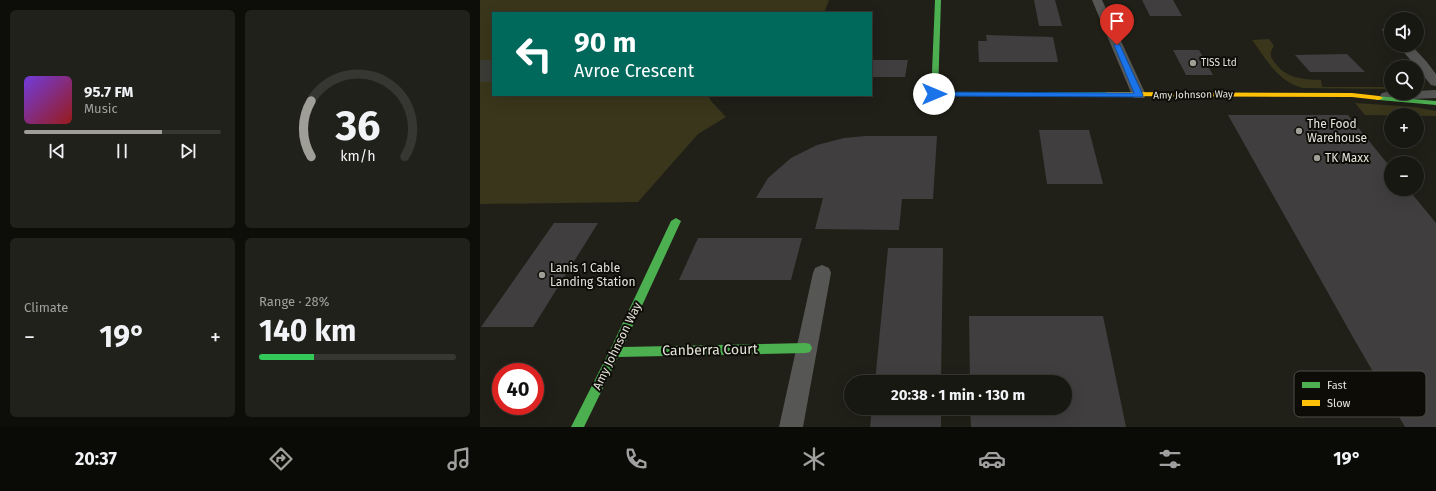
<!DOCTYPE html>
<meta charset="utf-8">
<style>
body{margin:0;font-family:"Fira Sans",sans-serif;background:#21211b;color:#f1f3f6;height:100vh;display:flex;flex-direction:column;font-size:15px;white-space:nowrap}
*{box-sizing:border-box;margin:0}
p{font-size:13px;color:#9fa09f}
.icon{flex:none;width:22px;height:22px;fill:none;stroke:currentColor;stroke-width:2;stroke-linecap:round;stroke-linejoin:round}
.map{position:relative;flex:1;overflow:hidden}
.side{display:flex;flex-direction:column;gap:10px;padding:10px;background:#0d0d0a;width:480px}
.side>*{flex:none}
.banner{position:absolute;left:12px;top:12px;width:380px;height:84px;border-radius:0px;box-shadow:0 4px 16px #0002,0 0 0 1px #363732;background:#00695c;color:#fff;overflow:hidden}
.controls{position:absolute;left:904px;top:12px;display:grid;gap:8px}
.controls a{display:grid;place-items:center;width:40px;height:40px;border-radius:50%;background:#181812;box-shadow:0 4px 16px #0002,0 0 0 1px #363732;font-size:20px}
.speed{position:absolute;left:12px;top:363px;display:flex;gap:8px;font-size:20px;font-weight:700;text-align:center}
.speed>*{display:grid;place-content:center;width:52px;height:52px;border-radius:50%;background:#181812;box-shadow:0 4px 16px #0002,0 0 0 1px #363732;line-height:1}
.speed .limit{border:6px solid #d22;background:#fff;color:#111}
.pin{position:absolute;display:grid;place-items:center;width:34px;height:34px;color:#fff;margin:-41px -17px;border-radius:50% 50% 50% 0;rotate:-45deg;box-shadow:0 0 4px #0007}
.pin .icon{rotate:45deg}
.me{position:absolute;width:44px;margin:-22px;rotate:90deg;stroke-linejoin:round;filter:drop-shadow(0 0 3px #0008)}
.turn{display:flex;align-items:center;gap:14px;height:84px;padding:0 16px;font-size:18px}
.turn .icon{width:52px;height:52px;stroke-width:2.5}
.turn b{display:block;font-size:28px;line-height:34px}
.big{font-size:30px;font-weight:700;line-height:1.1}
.side .tile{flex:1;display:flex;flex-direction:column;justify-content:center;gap:6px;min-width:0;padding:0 14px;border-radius:6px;background:#21211b}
.side .dial{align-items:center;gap:0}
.dial svg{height:104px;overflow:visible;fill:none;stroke:#363732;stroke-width:7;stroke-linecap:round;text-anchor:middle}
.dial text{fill:#f1f3f6;stroke:none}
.song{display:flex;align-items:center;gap:12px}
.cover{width:48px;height:48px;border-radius:6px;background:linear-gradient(135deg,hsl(260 70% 55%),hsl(0 70% 35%))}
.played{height:4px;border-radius:2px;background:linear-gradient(90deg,#a09f97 70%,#363732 70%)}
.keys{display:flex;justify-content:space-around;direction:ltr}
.heat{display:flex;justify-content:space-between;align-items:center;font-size:22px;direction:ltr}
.charge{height:6px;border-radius:3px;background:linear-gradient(90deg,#34c759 28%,#363732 0)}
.side .tiles{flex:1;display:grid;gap:10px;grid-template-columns:repeat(2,1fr)}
.trip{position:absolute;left:364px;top:375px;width:228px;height:40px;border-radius:20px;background:#181812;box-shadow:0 4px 16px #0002,0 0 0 1px #363732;font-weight:700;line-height:40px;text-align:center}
.tabs{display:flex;height:64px;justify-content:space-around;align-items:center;background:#0a0a07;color:#9fa09f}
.tabs .icon{width:28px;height:28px}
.tabs .on{color:#a09f97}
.tabs b{font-size:18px;color:#f1f3f6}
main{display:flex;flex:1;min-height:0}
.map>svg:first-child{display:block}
.green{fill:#39361b}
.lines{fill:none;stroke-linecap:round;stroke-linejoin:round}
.taxiway{fill:#3c3c36;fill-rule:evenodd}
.building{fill:#403e3f}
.street{fill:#565654;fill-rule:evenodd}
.fast{fill:#4caf50;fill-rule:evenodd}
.slow{fill:#ffc107;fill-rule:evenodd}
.route{fill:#1a73e8;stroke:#114b97}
.poi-dot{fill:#a09f97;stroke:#0d0c06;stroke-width:1.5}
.labels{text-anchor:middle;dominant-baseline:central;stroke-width:4;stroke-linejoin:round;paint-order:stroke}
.far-poi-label{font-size:10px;fill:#e5e4db;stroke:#0d0c06;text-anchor:start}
.far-street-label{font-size:10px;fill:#e5e4db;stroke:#0d0c06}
.poi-label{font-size:12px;fill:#e5e4db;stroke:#0d0c06;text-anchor:start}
.street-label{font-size:12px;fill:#e5e4db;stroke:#0d0c06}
.near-street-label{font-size:14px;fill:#e5e4db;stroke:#0d0c06}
.key{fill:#0d0c06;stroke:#4e4d46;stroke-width:1}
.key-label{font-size:11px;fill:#e5e4db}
</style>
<main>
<section class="side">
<div class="tiles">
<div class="tile">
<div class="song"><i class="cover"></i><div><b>95.7 FM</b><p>Music</p></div></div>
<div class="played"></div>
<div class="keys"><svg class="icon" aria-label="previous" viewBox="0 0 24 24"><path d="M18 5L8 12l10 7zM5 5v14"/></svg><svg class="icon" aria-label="pause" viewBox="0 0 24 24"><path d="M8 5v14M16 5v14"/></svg><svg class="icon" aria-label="next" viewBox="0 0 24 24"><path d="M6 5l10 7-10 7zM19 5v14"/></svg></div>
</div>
<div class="tile dial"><svg viewBox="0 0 100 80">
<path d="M14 69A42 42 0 1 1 86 69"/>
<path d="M14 69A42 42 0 0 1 14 26" stroke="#a09f97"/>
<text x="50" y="56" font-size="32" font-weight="700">36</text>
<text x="50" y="72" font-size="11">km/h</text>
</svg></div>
<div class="tile"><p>Climate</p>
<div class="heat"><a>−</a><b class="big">19°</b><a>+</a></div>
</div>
<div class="tile"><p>Range · 28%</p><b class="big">140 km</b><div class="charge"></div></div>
</div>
</section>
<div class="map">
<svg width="956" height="427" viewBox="0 0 956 427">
<rect width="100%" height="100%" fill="#202018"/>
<path class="green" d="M0 0H349L344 13H13V61H0Z
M789 39 794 46C789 53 790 57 795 63 807 79 822 79 841 80L842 87H909V79L911 81V89L823 88C798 82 786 59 772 40Z
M0 80 13 81V95H228L231 101 246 117 218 134 158 202 0 204Z
M875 103 935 107 956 111V116L885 115Z"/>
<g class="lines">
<path class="taxiway" d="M0 60H13V82H0Z"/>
</g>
<path class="building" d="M554 0H575L582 26H559Z
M662 0H693L702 16H670Z
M506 35 573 37 578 62H499L498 41H507Z
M693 50H719L733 75H706Z
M867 54 885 72H830L815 55Z
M391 60H428L425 77H391Z
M748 115H868L911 168V189H928L956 223V427H925L874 339Z
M559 130H609L623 184H567Z
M385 136H457L453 199H422L419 230 335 229 343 198H276L288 178 311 158 337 145 364 138Z
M74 223H118L53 327H1Z
M218 238H322L311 280H199Z
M408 248H463L461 382H395Z
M489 316H623L646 427H491L490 408H585V382H490Z
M392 408H461V427H390Z"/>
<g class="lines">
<path class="street" d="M612 0H622L666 95 664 98H654L652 95Z
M908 27H911V36L907 35 902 30 904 28Z
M918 45H931L946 61 956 74V86L951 85Z
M956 90V98L907 100 902 99 900 96 902 93 907 92 937 93V91Z
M342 265 349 268 351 273 323 427H299L333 273 335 268Z"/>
<path class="fast" d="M455 0H461L458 92H629L633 94 629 96H451Z
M896 96 956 101V105L899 100H896Z
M196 218 201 221 143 347 326 343 330 344 332 348 330 352 326 353 138 357 104 427H91L131 348 191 221Z"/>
<path class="slow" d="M626 92 872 93 899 96 903 98 899 100 872 97 629 96H626Z"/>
</g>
<path class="route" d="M635 44 640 45 663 95 662 97 454 96 450 94 454 92 654 93 634 45Z"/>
<g class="poi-dot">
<circle cx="713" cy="63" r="4"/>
<circle cx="819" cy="131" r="4"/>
<circle cx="837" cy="158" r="4"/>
<circle cx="62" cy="275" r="4"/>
</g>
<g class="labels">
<g class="far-poi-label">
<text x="721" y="63">TISS Ltd</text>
</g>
<g class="far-street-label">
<text transform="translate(713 95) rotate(-1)">Amy Johnson Way</text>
</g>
<g class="poi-label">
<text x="827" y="124">The Food<tspan x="827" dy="14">Warehouse</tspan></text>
<text x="845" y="158">TK Maxx</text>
<text x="70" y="268">Lanis 1 Cable<tspan x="70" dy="14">Landing Station</tspan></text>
</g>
<g class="street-label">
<text transform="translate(137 346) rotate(-64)">Amy Johnson Way</text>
</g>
<g class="near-street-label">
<text transform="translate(230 350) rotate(-1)">Canberra Court</text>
</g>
</g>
<rect x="814" y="371" width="132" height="46" rx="6" class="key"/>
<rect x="822" y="382" width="18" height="6" fill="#4caf50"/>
<rect x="822" y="400" width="18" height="6" fill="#ffc107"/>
<g class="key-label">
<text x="847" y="389">Fast</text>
<text x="847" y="407">Slow</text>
</g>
</svg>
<div class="controls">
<a><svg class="icon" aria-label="sound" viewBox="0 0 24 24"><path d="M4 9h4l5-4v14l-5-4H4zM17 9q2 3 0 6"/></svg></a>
<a><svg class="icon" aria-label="search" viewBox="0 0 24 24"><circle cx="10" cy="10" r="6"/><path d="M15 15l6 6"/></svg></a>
<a>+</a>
<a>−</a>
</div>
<div class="speed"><div class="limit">40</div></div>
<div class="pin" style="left:637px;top:45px;background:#d93025"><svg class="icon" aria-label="arrive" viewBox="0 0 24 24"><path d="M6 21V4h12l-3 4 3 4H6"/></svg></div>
<svg class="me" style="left:454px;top:94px" viewBox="-20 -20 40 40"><circle r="19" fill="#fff"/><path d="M0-13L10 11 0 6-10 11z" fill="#1a73e8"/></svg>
<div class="trip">20:38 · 1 min · 130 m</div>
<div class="banner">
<div class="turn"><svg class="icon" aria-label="left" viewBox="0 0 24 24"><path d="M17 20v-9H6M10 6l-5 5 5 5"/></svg><div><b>90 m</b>Avroe Crescent</div></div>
</div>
</div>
</main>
<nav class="tabs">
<b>20:37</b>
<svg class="icon on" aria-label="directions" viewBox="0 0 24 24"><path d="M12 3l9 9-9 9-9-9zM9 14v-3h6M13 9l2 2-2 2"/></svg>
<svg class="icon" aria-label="music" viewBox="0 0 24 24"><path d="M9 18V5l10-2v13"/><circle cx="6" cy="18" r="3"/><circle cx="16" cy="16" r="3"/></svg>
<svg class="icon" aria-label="phone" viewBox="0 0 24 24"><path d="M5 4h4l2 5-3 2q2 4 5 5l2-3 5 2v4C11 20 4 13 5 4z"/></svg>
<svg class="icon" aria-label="climate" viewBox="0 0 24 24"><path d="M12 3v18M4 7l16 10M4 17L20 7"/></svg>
<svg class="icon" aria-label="car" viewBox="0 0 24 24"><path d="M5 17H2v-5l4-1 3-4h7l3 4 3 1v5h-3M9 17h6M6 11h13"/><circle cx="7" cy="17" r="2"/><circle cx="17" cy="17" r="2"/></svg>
<svg class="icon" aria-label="filters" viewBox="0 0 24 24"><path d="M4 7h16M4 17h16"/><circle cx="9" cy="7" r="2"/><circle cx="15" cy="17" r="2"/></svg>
<b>19°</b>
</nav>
